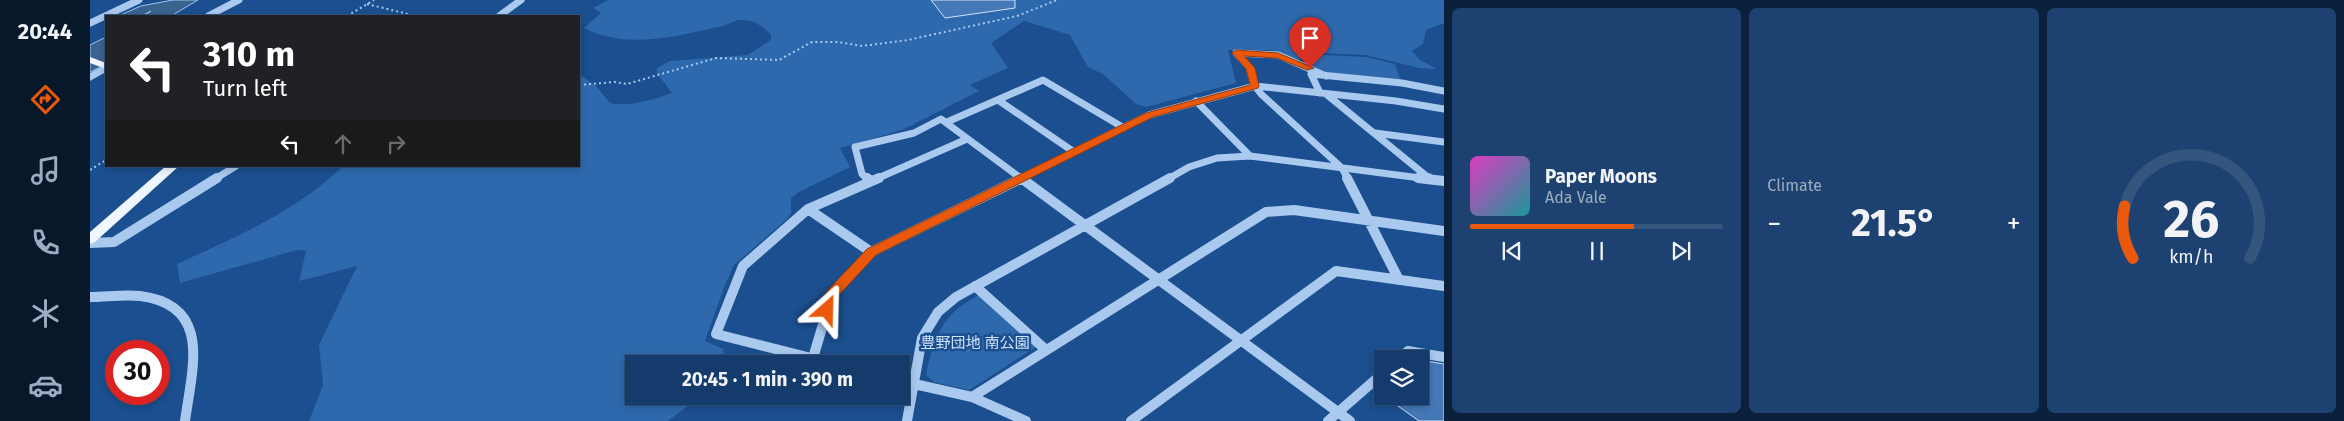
<!DOCTYPE html>
<meta charset="utf-8">
<style>
body{margin:0;font-family:"Fira Sans","Noto Sans JP",sans-serif;background:#1d4271;color:#f1f3f6;height:100vh;display:flex;flex-direction:column;font-size:19px;white-space:nowrap}
*{box-sizing:border-box;margin:0}
p{font-size:16px;color:#9dadc1}
.icon{flex:none;width:28px;height:28px;fill:none;stroke:currentColor;stroke-width:2;stroke-linecap:round;stroke-linejoin:round}
.map{position:relative;flex:1;overflow:hidden}
.drawer{display:flex;flex-direction:column;gap:8px;padding:8px;background:#0b203b;width:900px}
.drawer>*{flex:none}
.top-card{position:absolute;left:15px;top:15px;width:475px;height:152px;border-radius:0px;box-shadow:0 2px 8px #0003,0 0 0 1px #33557e;background:#202124;color:#fff;overflow:hidden}
.controls{position:absolute;left:1284px;top:350px;display:grid;gap:10px}
.controls a{display:grid;place-items:center;width:55px;height:55px;border-radius:0px;background:#143b6b;box-shadow:0 2px 8px #0003,0 0 0 1px #33557e;font-size:25px}
.speed{position:absolute;left:15px;top:340px;display:flex;gap:10px;font-size:25px;font-weight:700;text-align:center}
.speed>*{display:grid;place-content:center;width:65px;height:65px;border-radius:50%;background:#143b6b;box-shadow:0 2px 8px #0003,0 0 0 1px #33557e;line-height:1}
.speed .limit{border:8px solid #d22;background:#fff;color:#111}
.pin{position:absolute;display:grid;place-items:center;width:42px;height:42px;color:#fff;margin:-51px -21px;border-radius:50% 50% 50% 0;rotate:-45deg;box-shadow:0 0 5px #0007}
.pin .icon{rotate:45deg}
.me{position:absolute;width:55px;margin:-28px;rotate:25deg;stroke-linejoin:round;filter:drop-shadow(0 0 4px #0008)}
.turn{display:flex;align-items:center;gap:18px;height:105px;padding:0 15px;font-size:22px}
.turn .icon{width:65px;height:65px;stroke-width:2.5}
.turn b{display:block;font-size:35px;line-height:42px}
.lanes{display:flex;align-items:center;height:48px;padding:0 15px;background:#0003;justify-content:center;gap:25px;direction:ltr}
.lanes .off{opacity:.35}
.big{font-size:38px;font-weight:700;line-height:1.1}
.drawer .card{flex:1;display:flex;flex-direction:column;justify-content:center;gap:8px;min-width:0;padding:0 18px;border-radius:8px;background:#1d4271}
.drawer .dial{align-items:center;gap:0}
.dial svg{height:130px;overflow:visible;fill:none;stroke:#33557e;stroke-width:7;stroke-linecap:round;text-anchor:middle}
.dial text{fill:#f1f3f6;stroke:none}
.song{display:flex;align-items:center;gap:15px}
.cover{width:60px;height:60px;border-radius:8px;background:linear-gradient(135deg,hsl(310 70% 55%),hsl(180 70% 35%))}
.played{height:5px;border-radius:2px;background:linear-gradient(90deg,#ea580c 65%,#33557e 65%)}
.keys{display:flex;justify-content:space-around;direction:ltr}
.heat{display:flex;justify-content:space-between;align-items:center;font-size:28px;direction:ltr}
.drawer .tiles{flex:1;display:grid;gap:8px;grid-template-columns:repeat(3,1fr)}
.trip{position:absolute;left:535px;top:355px;width:285px;height:50px;border-radius:0px;background:#143b6b;box-shadow:0 2px 8px #0003,0 0 0 1px #33557e;font-weight:700;line-height:50px;text-align:center}
main{display:flex;flex:1;min-height:0}
.tabs{display:flex;flex-direction:column;width:90px;justify-content:space-around;align-items:center;background:#08182b;color:#9dadc1}
.tabs .icon{width:35px;height:35px}
.tabs .active{color:#ea580c}
.tabs b{font-size:22px;color:#f1f3f6}
.map>svg:first-child{display:block}
.green{fill:#2e69ad}
.water{fill:#3c6290;stroke:#9cc4f0}
.building{fill:#4478b7;stroke:#cfe3fa}
.lines{fill:none;stroke-linecap:round;stroke-linejoin:round}
.path{stroke:#a9c9ee;stroke-width:2;stroke-dasharray:2 3;stroke-linecap:butt}
.minor-far1{stroke:#a9c9ee;stroke-width:7}
.minor{stroke:#a9c9ee;stroke-width:10}
.major{fill:#f0f6ff;fill-rule:evenodd}
.route{fill:#ea580c;stroke:#983908}
.labels{text-anchor:middle;dominant-baseline:central;stroke-width:5;stroke-linejoin:round;paint-order:stroke}
.park-label{font-size:15px;fill:#cfe3fa;stroke:#1b4f8f}
</style>
<main>
<nav class="tabs">
<b>20:44</b>
<svg class="icon active" aria-label="directions" viewBox="0 0 24 24"><path d="M12 3l9 9-9 9-9-9zM9 14v-3h6M13 9l2 2-2 2"/></svg>
<svg class="icon" aria-label="music" viewBox="0 0 24 24"><path d="M9 18V5l10-2v13"/><circle cx="6" cy="18" r="3"/><circle cx="16" cy="16" r="3"/></svg>
<svg class="icon" aria-label="phone" viewBox="0 0 24 24"><path d="M5 4h4l2 5-3 2q2 4 5 5l2-3 5 2v4C11 20 4 13 5 4z"/></svg>
<svg class="icon" aria-label="climate" viewBox="0 0 24 24"><path d="M12 3v18M4 7l16 10M4 17L20 7"/></svg>
<svg class="icon" aria-label="car" viewBox="0 0 24 24"><path d="M5 17H2v-5l4-1 3-4h7l3 4 3 1v5h-3M9 17h6M6 11h13"/><circle cx="7" cy="17" r="2"/><circle cx="17" cy="17" r="2"/></svg>
</nav>
<div class="map">
<svg width="1354" height="421" viewBox="0 0 1354 421">
<rect width="100%" height="100%" fill="#1b4f8f"/>
<path class="green" d="M518 0H1354V23L1336 30 1333 44 1322 51 1330 60 1347 69 1329 68 1276 55 1231 53 1207 60 1183 50H1138L1146 83 1056 107 1046 104 1013 74 998 67 980 35 934 21 901 43 918 68 880 85 889 91 812 130 750 148 760 167 709 192 701 198V213L697 219 644 265 635 285 615 341 633 349 636 359 634 364H544V396H611L578 421H219L233 385 229 345 267 266 209 281 216 251 207 250 90 283 87 264C145 237 206 212 253 166H489V74L506 86 520 103C541 107 562 100 582 93L567 73V68L580 61 658 55 681 40V35C673 26 663 19 651 20 643 20 637 26 629 27 586 36 536 50 494 28L511 13 503 8Z
M1233 55 1276 57 1305 64 1311 81 1236 72 1212 62Z
M889 295 946 347 879 390 844 382 836 375C844 336 852 314 889 295Z"/>
<path class="water" d="M83 0H108L81 16H54L61 11 51 16H28L51 6Z
M16 37V64L0 72V45Z"/>
<path class="building" d="M841 0H925V8L855 18Z
M1330 360 1354 364V421H1329L1294 396H1330Z"/>
<g class="lines">
<path class="path" d="M277 4 326 16
M257 16 284 0
M489 85 525 82 537 84 626 58 689 60 722 42H748L772 46 818 40 927 16 967 0
M0 170 16 160"/>
<path class="minor-far1" d="M118 16 149 0
M409 16 431 0
M0 23 49 0
M1236 76 1188 55 1146 53 1160 68 1165 86 1171 94 1252 168 1258 179
M0 77 16 68
M1230 93 1221 74 1312 83 1354 91
M1236 94 1340 179
M908 100 984 152
M1106 101 1160 156
M857 122 953 80 1034 128
M1285 133 1354 142
M125 179 146 166
M778 179 772 174 765 147 824 133 851 119 932 179
M786 179 877 139
M929 179 1059 115 1165 86 1306 101 1354 109
M1078 179 1099 167 1127 158 1160 156 1338 179"/>
<path class="minor" d="M777 178 781 181
M931 178 1260 421
M1257 178 1309 280
M1328 178 1354 181
M1338 178 1340 179
M718 209 781 252
M0 243 24 242 127 178
M885 286 956 350
M0 297C16 297 34 294 50 296 123 305 102 369 95 421
M723 358 742 294 781 252 932 178
M1309 359 1318 351 1354 357
M745 364 626 334 653 266 718 209 789 178
M811 381 882 397 936 421
M882 397 1176 212 1204 210 1354 231
M817 421 832 338 848 312 866 297 1080 178
M1041 421 1246 271 1354 286
M1238 421 1292 374"/>
<path class="major" d="M0 57 16 63V69L0 63Z
M76 166H89L5 242 0 244V232Z"/>
</g>
<path class="route" d="M1146 50 1188 53 1224 68 1217 70 1187 58 1154 56 1165 68 1169 86 1168 88 1063 117 786 255 748 296 742 314H733L731 310 737 291 777 249 1056 113 1160 85 1156 69 1142 53Z"/>
<g class="labels">
<g class="park-label">
<text x="885" y="343">豊野団地 南公園</text>
</g>
</g>
</svg>
<div class="controls">
<a><svg class="icon" aria-label="layers" viewBox="0 0 24 24"><path d="M12 4l9 5-9 5-9-5zM3 14l9 5 9-5"/></svg></a>
</div>
<div class="speed"><div class="limit">30</div></div>
<div class="pin" style="left:1220px;top:68px;background:#d93025"><svg class="icon" aria-label="arrive" viewBox="0 0 24 24"><path d="M6 21V4h12l-3 4 3 4H6"/></svg></div>
<svg class="me" style="left:737px;top:310px" viewBox="-20 -20 40 40"><path d="M0-17L14 15 0 8-14 15z" fill="#ea580c" stroke="#fff" stroke-width="4"/></svg>
<div class="trip">20:45 · 1 min · 390 m</div>
<div class="top-card">
<div class="turn"><svg class="icon" aria-label="left" viewBox="0 0 24 24"><path d="M17 20v-9H6M10 6l-5 5 5 5"/></svg><div><b>310 m</b>Turn left</div></div>
<div class="lanes"><svg class="icon" aria-label="left" viewBox="0 0 24 24"><path d="M17 20v-9H6M10 6l-5 5 5 5"/></svg><svg class="icon off" aria-label="ahead" viewBox="0 0 24 24"><path d="M12 20V5M6 11l6-6 6 6"/></svg><svg class="icon off" aria-label="right" viewBox="0 0 24 24"><path d="M7 20v-9h11M14 6l5 5-5 5"/></svg></div>
</div>
</div>
<section class="drawer">
<div class="tiles">
<div class="card">
<div class="song"><i class="cover"></i><div><b>Paper Moons</b><p>Ada Vale</p></div></div>
<div class="played"></div>
<div class="keys"><svg class="icon" aria-label="previous" viewBox="0 0 24 24"><path d="M18 5L8 12l10 7zM5 5v14"/></svg><svg class="icon" aria-label="pause" viewBox="0 0 24 24"><path d="M8 5v14M16 5v14"/></svg><svg class="icon" aria-label="next" viewBox="0 0 24 24"><path d="M6 5l10 7-10 7zM19 5v14"/></svg></div>
</div>
<div class="card"><p>Climate</p>
<div class="heat"><a>−</a><b class="big">21.5°</b><a>+</a></div>
</div>
<div class="card dial"><svg viewBox="0 0 100 80">
<path d="M14 69A42 42 0 1 1 86 69"/>
<path d="M14 69A42 42 0 0 1 9 37" stroke="#ea580c"/>
<text x="50" y="56" font-size="32" font-weight="700">26</text>
<text x="50" y="72" font-size="11">km/h</text>
</svg></div>
</div>
</section>
</main>
